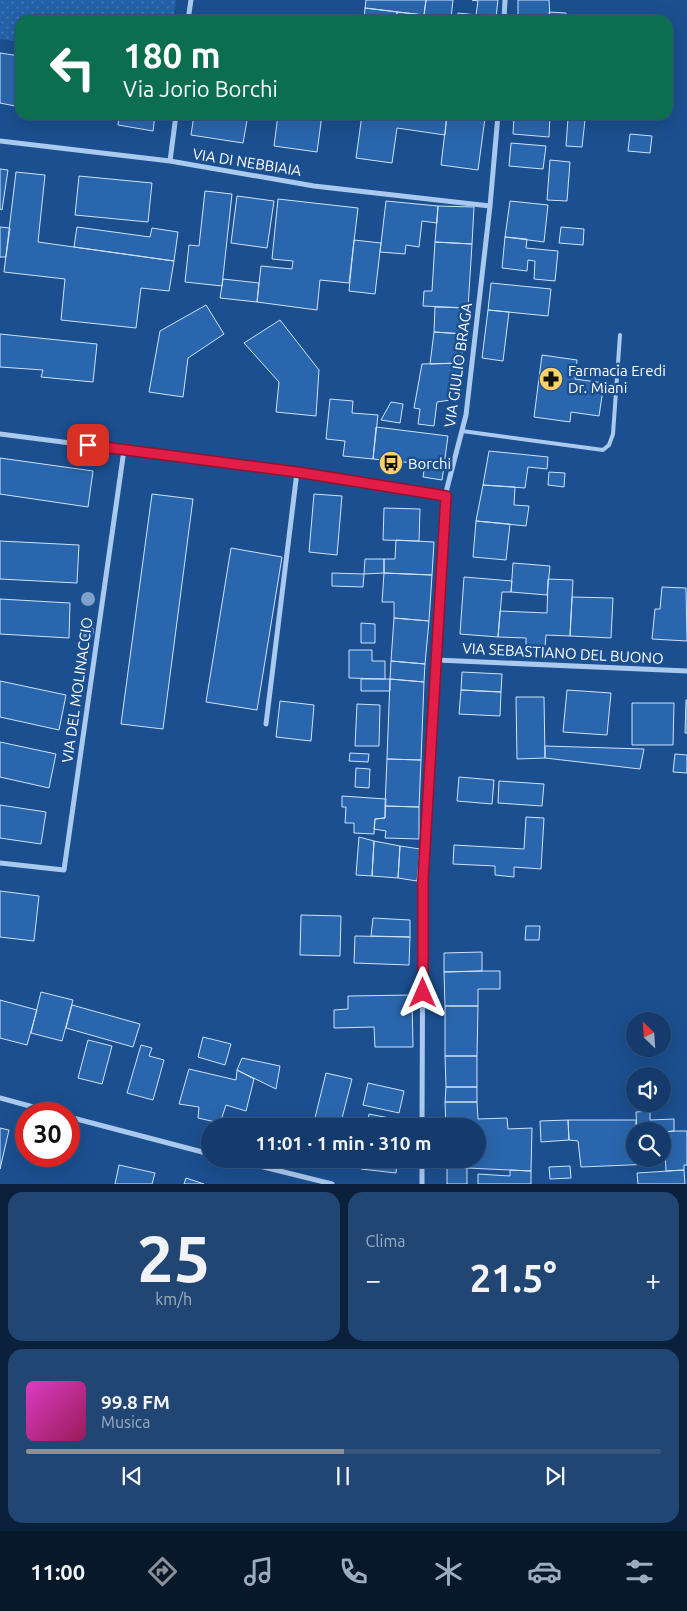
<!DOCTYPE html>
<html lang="it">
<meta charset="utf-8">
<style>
body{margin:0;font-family:Ubuntu,sans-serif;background:#214673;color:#f1f3f6;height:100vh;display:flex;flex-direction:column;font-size:19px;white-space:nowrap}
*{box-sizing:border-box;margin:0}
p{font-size:16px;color:#9dadc1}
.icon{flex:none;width:28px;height:28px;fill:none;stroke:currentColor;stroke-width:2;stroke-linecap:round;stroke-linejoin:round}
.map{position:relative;height:1184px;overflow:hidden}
.panel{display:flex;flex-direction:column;gap:8px;padding:8px;background:#0b203b;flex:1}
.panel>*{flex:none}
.guide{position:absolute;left:15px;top:15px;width:658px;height:105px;border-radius:15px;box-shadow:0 5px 20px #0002,0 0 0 1px #33557e;background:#0b6e4f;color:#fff;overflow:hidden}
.needle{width:32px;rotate:335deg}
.controls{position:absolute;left:626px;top:1012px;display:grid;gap:10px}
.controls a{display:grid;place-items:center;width:45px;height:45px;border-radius:50%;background:#143b6b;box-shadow:0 5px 20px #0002,0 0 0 1px #33557e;font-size:25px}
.speed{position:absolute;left:15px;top:1102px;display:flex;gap:10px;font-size:25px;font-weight:700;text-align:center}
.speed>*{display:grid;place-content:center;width:65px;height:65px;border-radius:50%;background:#143b6b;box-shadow:0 5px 20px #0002,0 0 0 1px #33557e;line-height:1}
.speed .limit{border:8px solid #d22;background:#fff;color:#111}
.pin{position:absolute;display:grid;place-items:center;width:42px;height:42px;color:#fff;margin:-21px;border-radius:10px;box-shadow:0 2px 8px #0006}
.me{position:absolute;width:55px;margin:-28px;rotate:0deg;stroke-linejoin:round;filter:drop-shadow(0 0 4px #0008)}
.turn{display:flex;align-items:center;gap:18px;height:105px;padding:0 25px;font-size:22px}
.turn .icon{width:65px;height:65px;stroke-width:2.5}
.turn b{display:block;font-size:35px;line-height:42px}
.big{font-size:38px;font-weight:700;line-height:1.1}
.panel .widget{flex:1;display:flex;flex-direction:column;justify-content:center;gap:8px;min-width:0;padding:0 18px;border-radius:15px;background:#214673}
.panel .dial{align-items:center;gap:0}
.dial b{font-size:65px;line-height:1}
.song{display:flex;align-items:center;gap:15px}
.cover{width:60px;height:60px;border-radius:8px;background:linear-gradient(135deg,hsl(310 70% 55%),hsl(330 70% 35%))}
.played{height:5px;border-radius:2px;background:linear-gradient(90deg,#8c9099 50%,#33557e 50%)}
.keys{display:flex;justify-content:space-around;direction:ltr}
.heat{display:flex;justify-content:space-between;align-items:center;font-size:28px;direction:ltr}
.panel .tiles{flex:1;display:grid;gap:8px;grid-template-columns:1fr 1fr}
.widget:last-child{grid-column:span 2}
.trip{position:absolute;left:201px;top:1118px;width:285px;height:50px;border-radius:25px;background:#143b6b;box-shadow:0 5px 20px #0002,0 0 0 1px #33557e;font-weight:700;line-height:50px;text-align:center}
.tabs{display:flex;height:80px;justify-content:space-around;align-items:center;background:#08182b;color:#9dadc1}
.tabs .icon{width:35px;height:35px}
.tabs .on{color:#8c9099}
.tabs b{font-size:22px;color:#f1f3f6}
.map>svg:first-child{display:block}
.grass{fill:url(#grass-dots)}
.building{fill:#2a66ad;stroke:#cfe3fa}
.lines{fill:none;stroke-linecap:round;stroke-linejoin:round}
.service{stroke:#a9c9ee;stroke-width:4}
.minor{stroke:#a9c9ee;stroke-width:5}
.tree{fill:#7ea0ca}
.route-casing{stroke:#92132f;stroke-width:12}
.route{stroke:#e11d48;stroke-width:9}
.labels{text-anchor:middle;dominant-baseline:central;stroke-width:5;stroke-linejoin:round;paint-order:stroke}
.street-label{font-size:15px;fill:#fff;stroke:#1b4f8f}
.poi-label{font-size:15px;fill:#fff;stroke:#1b4f8f;text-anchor:start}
</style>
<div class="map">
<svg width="687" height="1184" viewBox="0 0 687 1184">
<defs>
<pattern id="grass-dots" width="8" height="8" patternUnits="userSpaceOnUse" patternTransform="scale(1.25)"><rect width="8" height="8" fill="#2461a8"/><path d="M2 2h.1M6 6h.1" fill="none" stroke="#4579b5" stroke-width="1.8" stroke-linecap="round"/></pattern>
</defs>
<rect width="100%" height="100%" fill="#1b4f8f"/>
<path class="grass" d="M0 0H176L173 20H20V42L0 39Z"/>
<path class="building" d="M366 0H426L424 15 365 8Z
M426 0H453L451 18 424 15Z
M472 0H498L496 17 476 15 478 1Z
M518 0H549L550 17 518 18Z
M365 8 397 12V20H364Z
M397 12 451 18V20H397Z
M549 12 566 13V19L573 20H530V17H550Z
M458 13 496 17 495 20H457Z
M580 15H595V20H580Z
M0 53 20 56V107L0 103Z
M119 115H155L153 131 118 125Z
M194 115H248L243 143 191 135Z
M278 115H322L317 152 274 146Z
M362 115H447L445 135 397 128 392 163 356 158Z
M447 115 485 118 478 170 441 165Z
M514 115H550L549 137 513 134Z
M568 118 585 120 582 147 566 146Z
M630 134 652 136 650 153 628 151Z
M511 143 546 146 543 169 509 166Z
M550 160 570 162 567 201 547 200Z
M0 169 8 170 2 210 0 209Z
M16 172 45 175 38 242 174 261 169 291 141 288 136 328 61 320 65 279 4 272Z
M79 176 152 183 148 222 75 215Z
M205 191 232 194 222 286 185 282 189 245 199 246Z
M237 196 274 201 267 248 231 243Z
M278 199 358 208 349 283 320 280 317 310 257 302 261 266 292 269 293 261 272 259Z
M386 201 438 206 437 223 422 221 419 247 406 245 405 254 380 252Z
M510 201 548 205 544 242 505 237Z
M438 206 474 207 472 244 435 242Z
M0 227 10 228 6 257H0Z
M77 227 150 237 152 228 178 232 174 261 74 247Z
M561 227 584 229 583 245 559 243Z
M505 237 527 239 526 248 558 251 555 281 534 279 535 261 528 260 527 271 502 268Z
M354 240 381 243 375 294 349 291Z
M435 242 472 244 468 308 423 306 424 291H432Z
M223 279 259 283 257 302 220 298Z
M491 283 551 289 548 316 488 310Z
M206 305 224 334 188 358 183 397 149 392 160 331Z
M435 307 468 308 464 334 434 332Z
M488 310 509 312 503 361 482 358Z
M280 320 319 370 316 416 276 412 279 382 244 343Z
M434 332 464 334 461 363 430 364Z
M0 334 97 344 93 382 41 377 43 370 0 367Z
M542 355 577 360 575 379 604 383 599 416 571 412 570 422 534 417Z
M461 363 457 399 437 402 434 426 418 424 420 409 414 408 422 364Z
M330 399 353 401 352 413 378 415 373 459 343 456 345 441 326 439Z
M391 402 403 404 400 423 381 420Z
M376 427 448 436 442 480 423 477 425 464 373 459Z
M489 451 548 457 547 469 528 467 525 488 483 485Z
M0 458 93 471 88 507 0 494Z
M549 472 565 473 564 487 548 485Z
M483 485 515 487 514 505 529 506 526 526 476 521Z
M152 494 193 499 163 729 121 724Z
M314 494 342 496 337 555 309 552Z
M384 508 420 509 419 541 383 540Z
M476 521 510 524 506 560 473 557Z
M396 540 434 542 432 575 384 573V559H395Z
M0 541 79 545 77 583 0 579Z
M231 548 282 557 257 710 206 702Z
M365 559H384V573L364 574Z
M513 563 550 566 547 595 511 592Z
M332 573 364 574 363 587 332 586Z
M384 573 432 575 429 621 394 618V602H382Z
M464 577 512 581 511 592H502L498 637 460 634Z
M548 579 573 580 570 636 546 635 545 646 526 645V638L498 637 500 611 547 613Z
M662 587 686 588 687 641 652 639 655 609H660Z
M572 597 613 598 611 638 570 636Z
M0 599 70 603 69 638 0 634Z
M394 618 429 621 425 664 391 661Z
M361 623 375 624V643H361Z
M349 650H372V661H385V679L349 678Z
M391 661 425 664 424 682 390 679Z
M462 672 502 674 501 692 461 690Z
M361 679H390V691H361Z
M390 679 424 682 421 760 387 759Z
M0 681 66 695 59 730 0 717Z
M461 690 501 692 500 716 459 714Z
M567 690 611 693 607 735 563 732Z
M516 697H544L545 758 517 759Z
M686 700H687V733H685Z
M280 701 314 705 311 741 276 737Z
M632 703H674L673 745H632Z
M357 704 380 705 379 746H355Z
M0 742 56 754 49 788 0 777Z
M545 746 644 749 640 769 545 758Z
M350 753 369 754 368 762 349 761Z
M675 754 687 755V773L673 772Z
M387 759 421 760 419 807 385 806Z
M356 768 370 769 369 788 355 787Z
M459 777 494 780 492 804 457 801Z
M499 781 544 784 542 806 498 803Z
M342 796 386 799 385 818 375 819 374 834 354 833V823H345L346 807H342Z
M0 805 46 812 41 844 0 838Z
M385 806 419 807V839L385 838 386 831 374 829 375 819 385 818Z
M526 817 544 818 541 869 514 867V877L495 875V866L453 864 454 845 524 849Z
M359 837 374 841 372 876 356 875Z
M374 841 400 846 398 878 372 876Z
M400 846 420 849 417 881 398 878Z
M0 891 39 896 34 941 0 937Z
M301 915 341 916 340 956 300 955Z
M373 918 410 920V937L371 936Z
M526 926H540L539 940H525Z
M355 936 410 937 409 965 354 963Z
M482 952V971L444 972V953Z
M482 971H500V989H478V1006H445L444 972Z
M41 992 73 1000 62 1041 31 1033Z
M412 995 413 1047H375L374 1027 334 1028V1010L348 1009V996Z
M0 1000 37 1010 27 1045 0 1038Z
M72 1005 140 1024 133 1047 66 1028Z
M445 1006H478L477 1056H445Z
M203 1037 231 1044 225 1065 198 1057Z
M88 1040 112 1046 102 1084 78 1078Z
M141 1045 152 1048 149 1056 164 1060 153 1100 127 1093Z
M445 1056H477V1087H446Z
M242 1058 280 1066 276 1089 237 1070Z
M189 1069 236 1080 237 1070 254 1079 246 1111 226 1105 220 1123 198 1118 199 1107 179 1104Z
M326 1073 352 1079 340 1126H313Z
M368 1083 404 1091 399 1113 363 1105Z
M446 1087H477V1102H445Z
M445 1102H477L478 1119 507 1118 508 1129 532 1128 531 1171 467 1168 447 1165 446 1159H478V1126H446Z
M650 1111V1120L674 1119V1131L664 1132 665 1148H662V1131H637L636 1112Z
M369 1114 405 1121 404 1126H367Z
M568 1120 569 1140 541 1142 540 1121Z
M568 1120H636L635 1159H652L653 1164 581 1167 578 1141 569 1140Z
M0 1128 9 1130 0 1169Z
M674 1131H687V1165H684V1170L666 1171 664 1132Z
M339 1159H353V1162L339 1160Z
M362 1159H397L396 1173 361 1169Z
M119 1165 155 1173 152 1184H115Z
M447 1165 467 1168V1184H447Z
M570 1166 571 1178 550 1179 549 1167Z
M510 1170 531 1171V1184H478V1174L510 1176Z
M684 1170 685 1184H638L637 1173Z
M186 1178 204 1184H184Z"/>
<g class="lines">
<path class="service" d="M462 431 603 450 609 445 613 434 620 335"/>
<path class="minor" d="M188 20 191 0
M504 20 505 0
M0 141 170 161 314 186 490 206
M170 161 176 115
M0 434 297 472 445 496
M437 660 687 671
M266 724 297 472
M0 863 64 870 124 450
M0 1098 59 1114
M69 1117 210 1154
M422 1126 423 880 445 496 466 415 490 206 498 115
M231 1159 332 1184
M422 1184V1159"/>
</g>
<g class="tree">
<circle cx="88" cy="599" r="7"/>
<circle cx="87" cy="631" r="7"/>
</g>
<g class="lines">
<g class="route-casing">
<path id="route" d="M88 445 297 472 446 496 423 880V993"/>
</g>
<use href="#route" class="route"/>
</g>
<defs>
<g id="pharmacy-disc" transform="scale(1.25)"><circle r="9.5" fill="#ffd166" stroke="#1b4f8f"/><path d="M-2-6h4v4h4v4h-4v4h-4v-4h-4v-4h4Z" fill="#111"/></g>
<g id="bus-disc" transform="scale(1.25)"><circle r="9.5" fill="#ffd166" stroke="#1b4f8f"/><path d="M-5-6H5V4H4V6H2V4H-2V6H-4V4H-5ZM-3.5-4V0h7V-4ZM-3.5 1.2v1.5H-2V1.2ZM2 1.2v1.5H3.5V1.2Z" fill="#111"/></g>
</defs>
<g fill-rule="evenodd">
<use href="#pharmacy-disc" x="551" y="379"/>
<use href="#bus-disc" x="391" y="463"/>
</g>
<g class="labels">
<g class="street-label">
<text transform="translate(247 162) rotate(9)">VIA DI NEBBIAIA</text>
<text transform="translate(458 365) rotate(-82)">VIA GIULIO BRAGA</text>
<text transform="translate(563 653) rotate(3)">VIA SEBASTIANO DEL BUONO</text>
<text transform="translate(77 690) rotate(-82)">VIA DEL MOLINACCIO</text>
</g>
<g class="poi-label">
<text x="568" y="370">Farmacia Eredi<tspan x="568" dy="17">Dr. Miani</tspan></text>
<text x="408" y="463">Borchi</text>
</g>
</g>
</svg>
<div class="controls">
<a><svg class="needle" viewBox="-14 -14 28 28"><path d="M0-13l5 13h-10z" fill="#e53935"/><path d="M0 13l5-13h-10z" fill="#9dadc1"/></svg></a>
<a><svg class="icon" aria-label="sound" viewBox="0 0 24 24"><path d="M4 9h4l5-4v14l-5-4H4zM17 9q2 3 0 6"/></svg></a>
<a><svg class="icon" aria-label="search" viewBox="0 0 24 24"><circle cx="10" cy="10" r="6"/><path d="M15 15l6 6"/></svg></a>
</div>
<div class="speed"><div class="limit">30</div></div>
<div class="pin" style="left:88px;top:445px;background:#d93025"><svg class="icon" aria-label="arrive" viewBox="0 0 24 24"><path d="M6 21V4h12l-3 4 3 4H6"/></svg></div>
<svg class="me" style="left:423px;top:993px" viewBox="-20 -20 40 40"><path d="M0-17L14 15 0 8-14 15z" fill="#e11d48" stroke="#fff" stroke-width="4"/></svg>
<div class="trip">11:01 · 1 min · 310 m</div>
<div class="guide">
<div class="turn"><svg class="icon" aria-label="left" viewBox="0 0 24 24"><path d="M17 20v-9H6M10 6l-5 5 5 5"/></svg><div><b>180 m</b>Via Jorio Borchi</div></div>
</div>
</div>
<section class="panel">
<div class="tiles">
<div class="widget dial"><b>25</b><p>km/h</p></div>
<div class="widget"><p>Clima</p>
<div class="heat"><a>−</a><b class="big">21.5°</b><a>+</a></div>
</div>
<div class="widget">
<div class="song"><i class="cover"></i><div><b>99.8 FM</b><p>Musica</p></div></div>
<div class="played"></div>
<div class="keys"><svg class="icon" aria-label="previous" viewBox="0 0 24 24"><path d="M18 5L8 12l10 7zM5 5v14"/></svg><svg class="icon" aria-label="pause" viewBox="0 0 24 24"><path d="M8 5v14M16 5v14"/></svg><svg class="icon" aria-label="next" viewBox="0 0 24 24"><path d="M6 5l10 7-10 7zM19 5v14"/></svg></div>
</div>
</div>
</section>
<nav class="tabs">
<b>11:00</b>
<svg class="icon on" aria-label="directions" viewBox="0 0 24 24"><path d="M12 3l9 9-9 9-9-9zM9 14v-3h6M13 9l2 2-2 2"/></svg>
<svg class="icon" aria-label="music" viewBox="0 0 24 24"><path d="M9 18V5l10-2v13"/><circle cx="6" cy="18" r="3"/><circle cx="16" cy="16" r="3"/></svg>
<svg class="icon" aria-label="phone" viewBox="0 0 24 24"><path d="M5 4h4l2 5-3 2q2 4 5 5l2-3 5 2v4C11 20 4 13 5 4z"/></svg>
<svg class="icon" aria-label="climate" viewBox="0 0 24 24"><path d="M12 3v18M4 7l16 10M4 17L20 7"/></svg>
<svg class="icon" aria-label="car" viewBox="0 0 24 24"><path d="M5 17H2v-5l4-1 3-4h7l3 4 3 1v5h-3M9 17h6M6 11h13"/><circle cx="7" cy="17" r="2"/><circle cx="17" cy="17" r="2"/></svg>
<svg class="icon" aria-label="filters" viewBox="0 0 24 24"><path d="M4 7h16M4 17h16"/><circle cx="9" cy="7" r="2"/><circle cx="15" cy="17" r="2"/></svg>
</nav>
